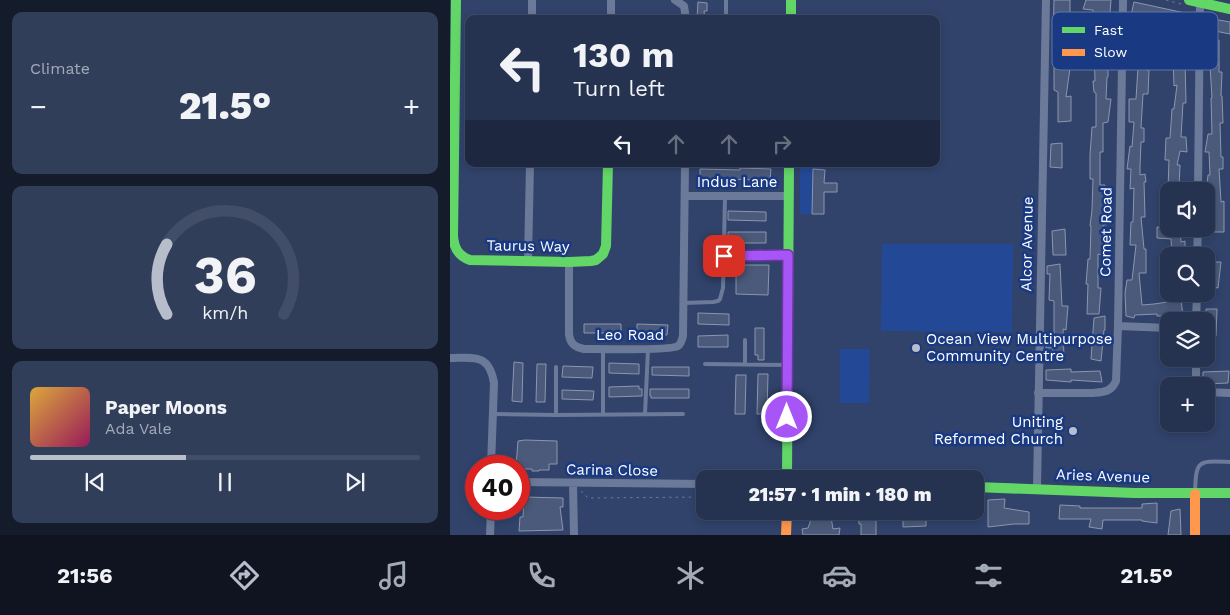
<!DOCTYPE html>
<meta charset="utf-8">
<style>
body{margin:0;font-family:"Work Sans",sans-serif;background:#313e5a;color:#f1f3f6;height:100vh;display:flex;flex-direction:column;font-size:19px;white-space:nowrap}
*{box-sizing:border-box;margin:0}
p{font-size:16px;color:#a3aab7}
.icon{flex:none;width:28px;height:28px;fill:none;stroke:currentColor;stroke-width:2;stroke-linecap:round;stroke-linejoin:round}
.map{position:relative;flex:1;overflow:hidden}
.drawer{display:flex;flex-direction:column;gap:12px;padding:12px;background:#141c2c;width:450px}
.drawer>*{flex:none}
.hud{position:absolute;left:15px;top:15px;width:475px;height:152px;border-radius:10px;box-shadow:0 2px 8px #0003,0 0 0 1px #424d67;background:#253250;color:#f1f3f6;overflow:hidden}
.controls{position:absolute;left:710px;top:182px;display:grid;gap:10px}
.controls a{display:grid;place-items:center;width:55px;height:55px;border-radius:10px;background:#253250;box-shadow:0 2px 8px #0003,0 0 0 1px #424d67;font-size:25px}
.speed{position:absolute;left:15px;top:455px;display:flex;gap:10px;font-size:25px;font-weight:700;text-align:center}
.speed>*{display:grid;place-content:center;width:65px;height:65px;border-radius:50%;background:#253250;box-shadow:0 2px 8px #0003,0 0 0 1px #424d67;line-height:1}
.speed .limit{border:8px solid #d22;background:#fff;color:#111}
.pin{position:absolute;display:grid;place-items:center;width:42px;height:42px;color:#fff;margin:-21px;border-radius:10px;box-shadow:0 2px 8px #0006}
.me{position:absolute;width:55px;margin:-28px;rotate:0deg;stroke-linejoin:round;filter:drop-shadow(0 0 4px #0008)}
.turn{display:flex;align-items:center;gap:18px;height:105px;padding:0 25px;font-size:22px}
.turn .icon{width:65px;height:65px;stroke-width:2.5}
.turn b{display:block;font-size:35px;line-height:42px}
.lanes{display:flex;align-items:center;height:48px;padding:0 25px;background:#0003;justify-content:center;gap:25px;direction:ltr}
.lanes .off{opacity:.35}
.big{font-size:38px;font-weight:800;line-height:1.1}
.drawer .tile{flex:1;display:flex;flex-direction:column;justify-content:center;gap:8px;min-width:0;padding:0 18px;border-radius:10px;background:#313e5a}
.drawer .dial{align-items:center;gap:0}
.dial svg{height:130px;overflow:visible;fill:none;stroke:#424d67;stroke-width:7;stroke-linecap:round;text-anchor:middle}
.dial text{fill:#f1f3f6;stroke:none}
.song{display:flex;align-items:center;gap:15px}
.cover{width:60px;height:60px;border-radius:8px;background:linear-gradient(135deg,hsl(40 70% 55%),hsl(330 70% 35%))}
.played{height:5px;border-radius:2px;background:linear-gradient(90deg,#b7bdcb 40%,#424d67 40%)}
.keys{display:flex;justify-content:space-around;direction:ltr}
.heat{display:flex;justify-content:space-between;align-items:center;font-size:28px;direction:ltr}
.trip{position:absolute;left:246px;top:470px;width:288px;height:50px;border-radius:10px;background:#253250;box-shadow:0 2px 8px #0003,0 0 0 1px #424d67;font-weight:800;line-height:50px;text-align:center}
.menu{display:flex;height:80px;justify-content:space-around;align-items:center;background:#0f1420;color:#a3aab7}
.menu .icon{width:35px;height:35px}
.menu .selected{color:#b7bdcb}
.menu b{font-size:22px;color:#f1f3f6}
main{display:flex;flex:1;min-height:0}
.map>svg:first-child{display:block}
.green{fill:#234996}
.building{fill:#4b5a7a;stroke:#8b96af}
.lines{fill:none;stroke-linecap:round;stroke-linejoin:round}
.path{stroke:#6c7a99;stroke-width:1;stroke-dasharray:2.5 4;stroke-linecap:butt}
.lane{stroke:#6c7a99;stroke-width:4}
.street{stroke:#6c7a99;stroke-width:8}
.fast{stroke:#63d668;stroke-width:10}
.slow{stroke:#ff974d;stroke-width:10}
.route-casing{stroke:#6d37a1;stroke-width:12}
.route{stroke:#a855f7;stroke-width:9}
.poi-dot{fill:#b7bdcb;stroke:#193a83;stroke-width:2}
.labels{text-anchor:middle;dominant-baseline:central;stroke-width:5;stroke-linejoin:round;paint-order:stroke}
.street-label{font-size:15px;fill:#fff;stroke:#193a83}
.poi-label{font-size:15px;fill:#fff;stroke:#193a83;text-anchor:start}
.key{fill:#193a83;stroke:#5e75a8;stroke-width:1}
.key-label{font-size:14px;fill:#fff}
</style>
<main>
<section class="drawer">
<div class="tile"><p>Climate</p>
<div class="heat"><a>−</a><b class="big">21.5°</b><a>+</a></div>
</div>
<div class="tile dial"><svg viewBox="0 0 100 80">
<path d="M14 69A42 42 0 1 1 86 69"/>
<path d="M14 69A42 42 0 0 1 14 26" stroke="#b7bdcb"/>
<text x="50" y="56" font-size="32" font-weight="700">36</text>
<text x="50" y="72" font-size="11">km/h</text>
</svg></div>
<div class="tile">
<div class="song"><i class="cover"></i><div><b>Paper Moons</b><p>Ada Vale</p></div></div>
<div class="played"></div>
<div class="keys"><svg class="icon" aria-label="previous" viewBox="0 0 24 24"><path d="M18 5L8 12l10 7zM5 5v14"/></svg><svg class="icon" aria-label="pause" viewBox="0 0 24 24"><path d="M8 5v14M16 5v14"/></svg><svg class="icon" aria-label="next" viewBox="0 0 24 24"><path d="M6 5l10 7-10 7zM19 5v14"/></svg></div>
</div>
</section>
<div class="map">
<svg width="780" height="535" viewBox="0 0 780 535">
<rect width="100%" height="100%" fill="#31436b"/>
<path class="green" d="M350 164H374L372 170H363L362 214H350Z
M432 244H563L562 332 431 331Z
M390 349H420L419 403H390Z"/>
<path class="building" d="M604 0H620V37H617L618 68H620L616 97 621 96V121L608 122V92L604 90V67H607L603 41Z
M636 0H661L660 13H658L656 33 658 49V77H657L656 99H661L658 122 653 123V152H650V185H655L654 214H655L656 225H653L655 255 648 254V288H651L649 314H637L638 284H636L638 259H640L641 226H640L642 210 643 179H640V155L642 127H646V93L644 92 643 81H645L643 10 633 9Z
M248 2 257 3V11H254L255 19H247Z
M684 2 735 13 731 33H733L731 61H735L736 103H733L731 137H736L737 152 730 151 727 165H730L729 188 718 190 719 160H715L716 138H720L722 109H724L727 85 724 86 723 56H720L721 23 699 22 700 36H699L696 70H699L698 94H693L691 128H694V142H691L690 166V175L695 174 696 182H694L695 217H691L694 249H696V273H689L692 305 704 304 731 300 733 316H707V314L685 315 684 318 676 316 675 293 677 280H682L686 245H680L681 222H683L684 188 680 189 681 169H677L680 146 682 147 684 122H679V99H686L688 67H681L679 59 696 48H679V24Z
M757 18 780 22V34L755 29Z
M769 40V72H772L771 96H772L773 123H770L771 157H773V169H769L771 202 774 201V232H756V194L758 175H760L759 152H755L758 134H762L761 98H762L760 66 755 65 757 41Z
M612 143V168L600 167 601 144Z
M290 168 321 169 320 180 250 179V169L290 170Z
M363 169 375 170 374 183H387V192H374V214H362Z
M278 211 316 212V221L278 220Z
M707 227 730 229 731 242 735 241V256H722L721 239 707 238Z
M615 229 616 255H603L602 231Z
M278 232H316V243H278Z
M758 262H771L768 288 757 286Z
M610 264 612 306H618L616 330 613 329 614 357 602 358 603 348H596L597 338 604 337V301L599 300 600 274H597V266Z
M286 265H319L318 295 286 294Z
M756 309H767L766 336 756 335Z
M248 313 279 314V325L248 324Z
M655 316V330H654L651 361 641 359 644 318Z
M134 324H171V333H134Z
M187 324 218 325 217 335 187 334Z
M305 328H314V360H308V355H305Z
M278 335V347H248V336Z
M64 362 73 363 72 402 62 401Z
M159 363 189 364V374L159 373Z
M87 364H96L95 402H86Z
M113 366 143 367 142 378 112 377Z
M202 367H239V376L202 375Z
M621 369V372L650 371 652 382 621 380V382L596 380V370Z
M779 371 778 383 754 384 753 380V372Z
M308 374H318L317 414H307Z
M286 375H296L295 414H285Z
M189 386V389H192V396L159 397V387Z
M200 389H239V398H201V396H200Z
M112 390 144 391 143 400 112 399Z
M75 440 107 441V464H99V470H89V471H82V469H69V466H66L68 441Z
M74 497 113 498V507H110L113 530 69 531 70 517H73Z
M555 499 554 508 579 512V524H564L538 527V500Z
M707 503V523L692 521V520H653L652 529 639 527 641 519H609L610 505 630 506V508H692V504Z
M730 509 731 535H718L721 511Z
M364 511H380L383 529 390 528 389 535H353L352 529 358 528Z
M408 511H426V535H411V524H409Z
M453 511H476V526L453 527Z
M506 511H523V518H506Z"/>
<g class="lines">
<path class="path" d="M716 0 731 4
M346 474 354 479
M131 491 138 498 255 497"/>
<path class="lane" d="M276 19V0
M274 255H338
M233 303 263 302 268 301 270 299 273 288 275 197
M295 340V364
M153 349V414
M255 364 338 365
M43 414 106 415 233 414
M195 414 198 349
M106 415V367
M745 493C746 459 748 461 780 462"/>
<path class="street" d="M225 0 234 6 236 19
M82 19V0
M161 19V0
M748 191 750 3
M235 196H338
M747 256 748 229
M78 261 80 164
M119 262V334C120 344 125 347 134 349 148 349 221 351 228 346 231 344 232 340 233 336L235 164
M746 321 747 294
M668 326 719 328
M0 358C24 358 39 353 44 383L41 466
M746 359V378L749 386
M756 392 780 393
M588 393H643C654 392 661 392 666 381L668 326 673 0
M69 482 255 484
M123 483 124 535
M587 488 596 0
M40 535 41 509"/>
<path class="fast" d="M6 0 3 236C4 248 8 256 20 260L119 262 141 261 146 260 153 254 156 246 158 164
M341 0V19
M739 0 780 9
M337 479 339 164
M525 487 684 493H780"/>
<path class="slow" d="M745 494V535
M336 535 337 511"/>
</g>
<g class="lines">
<g class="route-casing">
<path id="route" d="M274 256 338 255 337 417"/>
</g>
<use href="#route" class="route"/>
</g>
<g class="poi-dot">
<circle cx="466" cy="348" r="5"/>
<circle cx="623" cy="431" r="5"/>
</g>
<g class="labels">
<g class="street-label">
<text x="287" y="182">Indus Lane</text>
<text transform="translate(656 232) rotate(-89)">Comet Road</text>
<text transform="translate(577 244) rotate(-89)">Alcor Avenue</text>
<text transform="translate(78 246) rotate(1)">Taurus Way</text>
<text x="180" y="335">Leo Road</text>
<text transform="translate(162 470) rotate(1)">Carina Close</text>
<text transform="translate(653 476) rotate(2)">Aries Avenue</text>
</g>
<g class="poi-label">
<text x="476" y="339">Ocean View Multipurpose<tspan x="476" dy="17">Community Centre</tspan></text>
<text x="613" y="422" text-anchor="end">Uniting<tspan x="613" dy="17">Reformed Church</tspan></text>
</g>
</g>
<rect x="602" y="12" width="166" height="58" rx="8" class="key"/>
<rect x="612" y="27" width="23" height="6" fill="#63d668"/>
<rect x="612" y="49" width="23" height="7" fill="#ff974d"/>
<g class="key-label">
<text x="644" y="35">Fast</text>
<text x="644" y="57">Slow</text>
</g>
</svg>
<div class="controls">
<a><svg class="icon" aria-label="sound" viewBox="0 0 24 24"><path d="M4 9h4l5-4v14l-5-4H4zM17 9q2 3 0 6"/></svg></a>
<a><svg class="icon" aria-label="search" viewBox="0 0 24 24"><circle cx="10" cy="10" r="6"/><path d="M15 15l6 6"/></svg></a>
<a><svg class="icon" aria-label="layers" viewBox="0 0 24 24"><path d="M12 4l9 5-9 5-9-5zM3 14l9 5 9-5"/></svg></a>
<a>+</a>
</div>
<div class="speed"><div class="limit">40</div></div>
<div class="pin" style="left:274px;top:256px;background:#d93025"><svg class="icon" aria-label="arrive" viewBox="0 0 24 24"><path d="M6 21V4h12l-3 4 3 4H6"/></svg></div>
<svg class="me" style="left:337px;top:417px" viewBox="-20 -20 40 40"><circle r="17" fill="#a855f7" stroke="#fff" stroke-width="3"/><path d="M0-11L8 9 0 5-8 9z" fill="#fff"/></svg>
<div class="trip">21:57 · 1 min · 180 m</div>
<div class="hud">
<div class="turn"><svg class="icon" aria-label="left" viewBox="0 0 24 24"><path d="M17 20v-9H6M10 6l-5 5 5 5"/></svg><div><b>130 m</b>Turn left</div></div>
<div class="lanes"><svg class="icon" aria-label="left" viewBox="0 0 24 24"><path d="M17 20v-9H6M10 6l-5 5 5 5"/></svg><svg class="icon off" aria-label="ahead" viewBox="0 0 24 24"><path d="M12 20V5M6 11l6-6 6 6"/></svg><svg class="icon off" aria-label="ahead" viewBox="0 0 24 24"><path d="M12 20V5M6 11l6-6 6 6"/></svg><svg class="icon off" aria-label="right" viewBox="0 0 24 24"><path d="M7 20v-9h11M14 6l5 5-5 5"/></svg></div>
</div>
</div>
</main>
<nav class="menu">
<b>21:56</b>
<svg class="icon selected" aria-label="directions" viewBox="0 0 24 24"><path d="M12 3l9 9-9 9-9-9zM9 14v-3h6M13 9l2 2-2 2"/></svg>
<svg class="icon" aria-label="music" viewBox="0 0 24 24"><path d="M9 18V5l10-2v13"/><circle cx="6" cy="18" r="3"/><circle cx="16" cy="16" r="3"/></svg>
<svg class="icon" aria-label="phone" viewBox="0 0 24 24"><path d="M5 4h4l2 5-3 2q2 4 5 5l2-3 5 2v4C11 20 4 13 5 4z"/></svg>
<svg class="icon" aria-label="climate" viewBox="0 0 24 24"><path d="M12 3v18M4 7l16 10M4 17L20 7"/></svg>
<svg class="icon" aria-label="car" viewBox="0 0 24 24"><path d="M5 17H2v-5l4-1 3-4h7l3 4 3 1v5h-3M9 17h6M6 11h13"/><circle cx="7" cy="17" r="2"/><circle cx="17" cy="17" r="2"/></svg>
<svg class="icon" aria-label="filters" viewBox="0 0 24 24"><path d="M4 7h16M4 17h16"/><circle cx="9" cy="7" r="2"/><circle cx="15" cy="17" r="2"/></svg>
<b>21.5°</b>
</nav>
